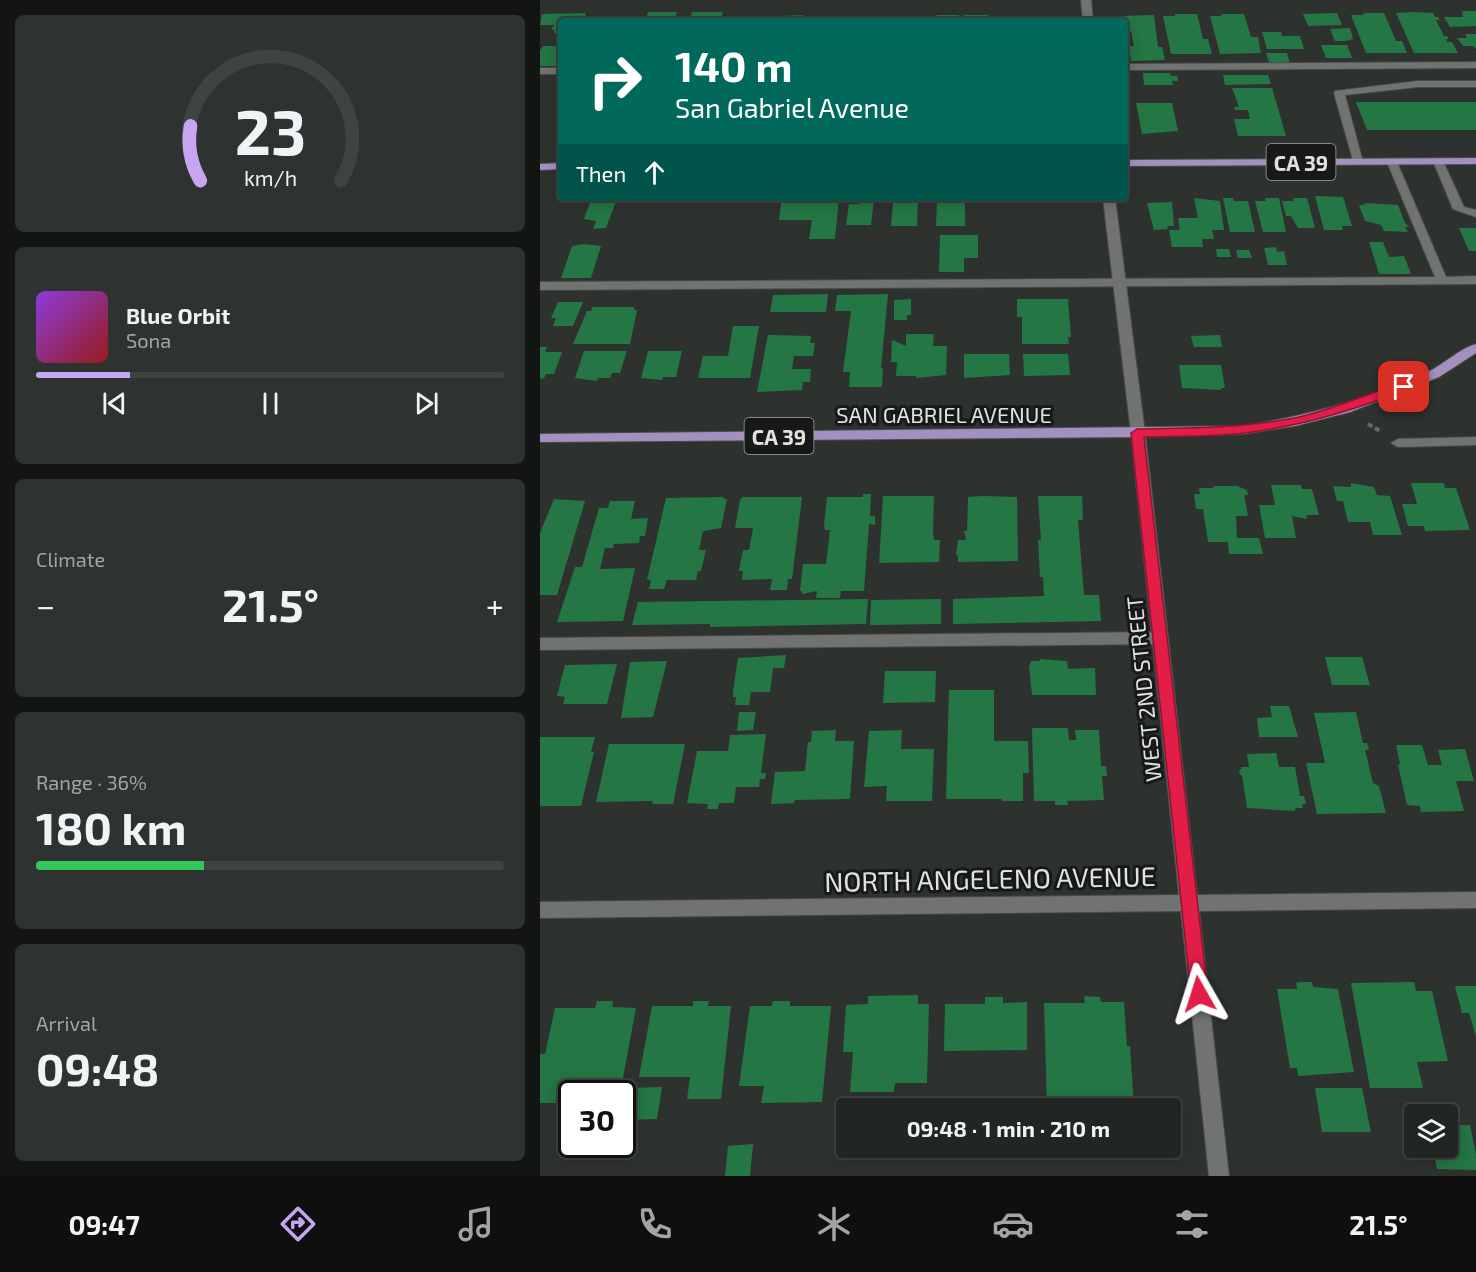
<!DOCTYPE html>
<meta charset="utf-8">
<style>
body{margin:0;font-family:"Exo 2",sans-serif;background:#2e3230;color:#f1f3f6;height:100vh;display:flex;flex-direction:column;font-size:22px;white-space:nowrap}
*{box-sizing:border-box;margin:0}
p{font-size:20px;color:#a2a5a6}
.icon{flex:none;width:33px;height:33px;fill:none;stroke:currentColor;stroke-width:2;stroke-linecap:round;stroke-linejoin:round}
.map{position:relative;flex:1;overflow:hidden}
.drawer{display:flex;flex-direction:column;gap:15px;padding:15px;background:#131513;width:540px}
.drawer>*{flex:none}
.banner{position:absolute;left:18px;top:18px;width:570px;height:183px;border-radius:6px;box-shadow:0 3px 15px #0003,0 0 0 2px #3f4341;background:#00695c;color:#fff;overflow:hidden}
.buttons{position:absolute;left:864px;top:1104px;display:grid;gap:12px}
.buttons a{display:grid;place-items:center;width:54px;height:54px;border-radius:6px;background:#222623;box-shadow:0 3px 15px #0003,0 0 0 2px #3f4341;font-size:30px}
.speed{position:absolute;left:18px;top:1080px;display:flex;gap:12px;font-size:30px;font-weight:700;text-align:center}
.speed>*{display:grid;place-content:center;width:78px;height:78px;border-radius:50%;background:#222623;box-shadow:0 3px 15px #0003,0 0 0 2px #3f4341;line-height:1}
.speed .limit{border:3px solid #111;border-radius:9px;background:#fff;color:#111}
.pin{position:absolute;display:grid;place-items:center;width:51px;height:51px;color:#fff;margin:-26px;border-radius:12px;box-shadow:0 3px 9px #0006}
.me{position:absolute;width:66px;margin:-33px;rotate:354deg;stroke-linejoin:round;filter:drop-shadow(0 0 4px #0008)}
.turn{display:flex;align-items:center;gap:21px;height:126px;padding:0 18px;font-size:27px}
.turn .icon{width:78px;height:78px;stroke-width:2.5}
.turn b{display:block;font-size:42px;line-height:51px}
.then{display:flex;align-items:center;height:57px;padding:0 18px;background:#0003;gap:12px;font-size:22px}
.big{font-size:45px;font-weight:700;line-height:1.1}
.drawer .tile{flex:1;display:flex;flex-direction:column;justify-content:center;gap:9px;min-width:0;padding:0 21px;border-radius:9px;background:#2e3230}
.drawer .dial{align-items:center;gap:0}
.dial svg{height:156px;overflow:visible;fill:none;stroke:#3f4341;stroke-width:7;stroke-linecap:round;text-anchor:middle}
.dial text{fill:#f1f3f6;stroke:none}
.song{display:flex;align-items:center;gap:18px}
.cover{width:72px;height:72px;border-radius:9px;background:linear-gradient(135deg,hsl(270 70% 55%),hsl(0 70% 35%))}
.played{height:6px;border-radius:3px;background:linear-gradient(90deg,#c6a6f0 20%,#3f4341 20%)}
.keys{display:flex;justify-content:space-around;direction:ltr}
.heat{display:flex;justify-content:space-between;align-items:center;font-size:33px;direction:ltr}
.charge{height:9px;border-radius:4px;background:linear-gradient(90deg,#34c759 36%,#3f4341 0)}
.trip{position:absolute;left:296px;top:1098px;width:345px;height:60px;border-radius:6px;background:#222623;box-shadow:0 3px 15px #0003,0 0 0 2px #3f4341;font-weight:700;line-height:60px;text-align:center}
.dock{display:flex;height:96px;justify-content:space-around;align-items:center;background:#0e0f0e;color:#a2a5a6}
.dock .icon{width:42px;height:42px}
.dock .on{color:#c6a6f0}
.dock b{font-size:27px;color:#f1f3f6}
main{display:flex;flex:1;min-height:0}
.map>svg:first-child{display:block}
.building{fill:#247644}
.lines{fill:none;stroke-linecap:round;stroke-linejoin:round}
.service-casing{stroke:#4b4d4c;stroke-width:2}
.minor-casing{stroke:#4b4d4c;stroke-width:2}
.primary-casing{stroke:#4b4d4c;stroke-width:2}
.path{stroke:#676a68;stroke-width:4;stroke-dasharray:5 3;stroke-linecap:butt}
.service{fill:#707370;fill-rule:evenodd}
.minor{fill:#707370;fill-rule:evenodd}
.primary{fill:#a48fc1;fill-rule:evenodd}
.route{fill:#e11d48;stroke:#92132f;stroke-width:1.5}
.labels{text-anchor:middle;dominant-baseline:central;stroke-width:6;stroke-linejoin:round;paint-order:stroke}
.shield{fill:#171918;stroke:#a4a6a5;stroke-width:1.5}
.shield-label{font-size:21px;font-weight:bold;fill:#e0e2e1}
.street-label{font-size:22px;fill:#e0e2e1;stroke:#171918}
.near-street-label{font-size:27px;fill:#e0e2e1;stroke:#171918}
</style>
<main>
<section class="drawer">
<div class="tile dial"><svg viewBox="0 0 100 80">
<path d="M14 69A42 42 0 1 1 86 69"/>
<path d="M14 69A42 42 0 0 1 9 41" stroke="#c6a6f0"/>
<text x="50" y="56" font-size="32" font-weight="700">23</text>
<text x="50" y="72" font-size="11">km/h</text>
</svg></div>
<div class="tile">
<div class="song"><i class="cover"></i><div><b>Blue Orbit</b><p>Sona</p></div></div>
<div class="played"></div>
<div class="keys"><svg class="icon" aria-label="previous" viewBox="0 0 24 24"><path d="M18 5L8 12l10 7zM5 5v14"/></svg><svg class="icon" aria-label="pause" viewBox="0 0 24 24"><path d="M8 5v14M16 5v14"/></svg><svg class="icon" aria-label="next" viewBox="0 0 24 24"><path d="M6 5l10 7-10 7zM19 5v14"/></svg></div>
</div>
<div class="tile"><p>Climate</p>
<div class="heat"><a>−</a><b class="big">21.5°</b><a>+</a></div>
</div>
<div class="tile"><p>Range · 36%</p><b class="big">180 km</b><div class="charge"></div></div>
<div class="tile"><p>Arrival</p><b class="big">09:48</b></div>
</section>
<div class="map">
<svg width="936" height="1176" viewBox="0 0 936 1176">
<rect width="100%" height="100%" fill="#2e322f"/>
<path class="building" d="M922 11H936V26L910 27 904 17H923Z
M108 12H137L134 21H105Z
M152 12H183L180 21H149Z
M872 12 893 13 895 17H898L900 20H896L904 36H907L909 39H906L907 42H912L918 53H874L856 13Z
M46 13 44 21H21V33H14L15 30H11L14 25H0L2 14Z
M797 13 802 25 768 26 763 14Z
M823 13H844L856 41H862L867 53H826L811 15H824Z
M635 14H657L663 39H668L672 54H631L623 16H635Z
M681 14H704L711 37H718L721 53 680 54 670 16H682Z
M263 15 262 21H235L236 16Z
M397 15H419L420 21H395Z
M424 15H448V21H424Z
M614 15 618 47H622L625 60 591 61 589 46H594L591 31H585V21H581L580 16Z
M330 16 364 17V21H329Z
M57 17H78L76 21H56Z
M810 28 813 39 806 41H795L790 29Z
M722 32H741L742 36H760L764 49H727Z
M925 34H936V49L933 46H923L917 38H927Z
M781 45H807L812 58H786Z
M3 46H21L19 66H0V51Z
M726 53H747L750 63H729Z
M603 73H630L631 76H637L638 81H632L633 85H604Z
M683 75H728L731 84 685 85Z
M692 88H732L746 136H698L694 119H710L708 110H695L694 107H699Z
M816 102H936V130H827Z
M596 103H632L638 131 602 134Z
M775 196 803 197 812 226H802L803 230H784Z
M58 198 77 199 66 228 53 229 56 221 44 219 51 200Z
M240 198H299L295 239H269L272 220H239L241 204Z
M654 198 680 201 684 230H672L674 239H662L663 247H632L629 230H640L638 218H658Z
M683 198H693L694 201H708L715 232H690Z
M725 198H739L746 232H723L715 201H726Z
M753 198H767L775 228H758L751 216H746L742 201H754Z
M409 199H425V226H396L397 203H409Z
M320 200H334L331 225H306L309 204H320Z
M364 200H378L377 226H351L353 203H364Z
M632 202 634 226H627L628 229 614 230 607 203Z
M824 203 858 205 865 223 869 227H865L868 232 844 231 841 225 825 221 819 205H825Z
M919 228H936V251H929Z
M400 235H438V258H424V272H399Z
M829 242H843L849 257 864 256 871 274H839Z
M44 244 61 246 51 278H21L32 246Z
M736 247 737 252 744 251 747 265H728L724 248Z
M676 249H689L691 257H677Z
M696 250H709L712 258H698Z
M288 294 286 312H230L233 295Z
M348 294 341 368H343L342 387H309L310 372H303L311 311H295L297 295Z
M371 299V315H367V320H354V300Z
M477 299H528L531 337H528L529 344H482V317H477Z
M18 302H43L33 326H13L16 318H11Z
M52 307H94V310H97L90 344H33L47 311H51Z
M193 326H219L210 378H158L163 356H188Z
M366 334H394L393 346H407L406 375 376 378V376H356L357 362H351L352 340 366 346Z
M228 335 271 336 270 343H275L273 356H254L252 369H271L270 382H263L262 390 217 392Z
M680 335 682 347H654L651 336Z
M0 347H7L5 352H22L14 374H6L4 378 0 379Z
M44 351H87L80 373H72L70 378H58L57 381 35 378Z
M108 351H142L136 377H123L122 380 101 378Z
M424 354H469L470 375 424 378Z
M483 354H528L530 375 484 376Z
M639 365H681L685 388H681V390L642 388Z
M811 483 834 487 837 495 850 496 862 535H833L830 522H808L803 501H797L793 486 811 487Z
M871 483H904L905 488H916L930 530 885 531 884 526H868L862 504H877Z
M731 485H761L762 489H772L779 515H766L767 519 752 516 756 538H725L719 505H735Z
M673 486H697L707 490 708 495H704L708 516H696L697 538H719L723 554H689L688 542H668L663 509H656L654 494H660L659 488H674Z
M323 494H331L330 516H335V525L329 524 324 591H301L300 598H276L277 591 262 594V591H260L263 564H286L290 530H285L284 526 287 497H323Z
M343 496H394L393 531 394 540H400L399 562 339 563Z
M443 496 477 497 478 561 418 562V555H416L418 540H426L424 531H427L428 497Z
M498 496H542L543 520H538L544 595H559L561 621 413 624V599L504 596 503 577H500L498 540H501Z
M184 497V499H187L181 528 163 531 159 550H166L161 571H158L156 580H127L124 589H109L111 580H107L126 498Z
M202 497H262L252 579H248L247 590H230L232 579 202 580 203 571H199L203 550H209L213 528H195L200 500Z
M14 499 45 501 17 595H0V533Z
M70 501H95L91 519 108 518 105 536H100L99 543 74 544 73 548H65L60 569 95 568 83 621 17 622 35 567H42L59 508H68Z
M328 599 326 624 170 627V624L92 625 98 602Z
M401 599V624L330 625 331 600Z
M246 655 244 668H233L230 692H211L209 705H195L196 697H193V692L198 658Z
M785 657H822L830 685H792Z
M500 659 527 661 528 669 555 668 556 695H492L489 667 491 661H500Z
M127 661 113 717 81 718 90 662Z
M77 664 67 704H23L25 697 17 696 25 665Z
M345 671H396L395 702 343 703Z
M409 690H454V741H488L489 773H483V801H462V799H406Z
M730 706H749L758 737H719L717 718 732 717Z
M199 712H216L213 730 197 731Z
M816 712 823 743H827L829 750H825L833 783 839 786 846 813 777 814 766 763H785L774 713Z
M492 728H528L529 740H536L535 730H559L561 766H566L567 776H562L564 800 527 801 528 805H515V801H494Z
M296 730 295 741H314L310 799 255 800 254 803 231 804 235 772 265 771 268 742H271L272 731Z
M362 730 361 749H394L392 801H346L347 786 324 787 329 731Z
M226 734 221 773H226L225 779H220L219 787H196L194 803H179L178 809H167L168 804 147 803 157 751H188L190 735Z
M0 737H55L51 752H54L41 806H0Z
M69 744H145L133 804H112L113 801 56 802Z
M856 745H882L888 765H902L898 750 925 749 934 781H916L924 811 881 812 880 806 867 805 858 765 860 764Z
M736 753 739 767H755L760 796H764L766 804H762L763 808H756L754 811 707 808 702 775H700L699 770H701V767H709L707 754Z
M760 982H772L773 987 798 989 814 1072 758 1076 757 1068H750L737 989H757L756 983Z
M874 982 876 991H892L908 1061 877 1062 883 1088H830L811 983Z
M915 986H936V1036L929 1013H922Z
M378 995V1004H389L387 1083H355L354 1092H310L313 1052H303L306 1005 328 1004V996Z
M544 996 560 997 561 1002H584L587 1046H590L594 1108H507L504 1003H545Z
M445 997H463V1003L487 1002V1050L404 1051 405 1004H445Z
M57 1001H73L72 1007 96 1008 80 1094H32V1103H0V1054H5L15 1008H55Z
M153 1001H169L168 1006H191L181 1099H147L150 1077H99L112 1006H153Z
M233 1001H250V1006H291L282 1102 221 1103 224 1086H199L210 1006H232Z
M122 1087 117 1119 85 1120 90 1088Z
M775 1088H822L831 1132H782Z
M908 1125H930L936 1155V1170L897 1169 893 1148H908Z
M38 1144H70L69 1150H36Z
M213 1144 210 1176H185L188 1146Z"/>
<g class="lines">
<g class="service-casing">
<path id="service" d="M936 62V68L585 70V64Z
M0 68H21V74H0Z
M878 81H936V87H878L805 95 823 162 822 164H814L794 93 795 91Z
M898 158 903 161 924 207 936 210V217L913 209 893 161Z
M852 159 857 162 906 277 936 276V284L0 290V282L895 277 847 162Z
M620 632 625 634 628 638 625 642 620 644 0 650V638Z"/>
</g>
<g class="minor-casing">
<path id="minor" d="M541 0H551L553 21H543Z
M563 198H575L605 433 657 895 936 892V908L659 911 689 1176H669L641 911 0 918V902L639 895 591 433Z
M936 437V445L858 447 851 443 858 439Z"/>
</g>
<g class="primary-casing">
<path id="primary" d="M936 158V164L585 166V160Z
M21 163V169L0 170V164Z
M936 344V353L899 377 810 412 755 426 703 434 598 437 0 442V434L703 426C767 416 829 399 888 372 904 364 919 349 936 344Z"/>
</g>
<path class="path" d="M828 424 842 432"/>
<use href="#service" class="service"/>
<use href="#minor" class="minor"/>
<use href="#primary" class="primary"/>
</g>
<path class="route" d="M864 383 870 387 868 389C815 410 762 426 705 433 672 437 637 436 604 437L668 994 665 1000 659 1002 653 1000 651 994 591 433 597 429C650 428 702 428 754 418 794 410 827 393 864 383Z"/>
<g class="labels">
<g class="shield">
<rect x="726.5" y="144" width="69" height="36" rx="4.5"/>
<rect x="204.5" y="418" width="69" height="36" rx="4.5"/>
</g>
<g class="shield-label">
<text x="761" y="162">CA 39</text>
<text x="239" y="436">CA 39</text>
</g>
<g class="street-label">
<text x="404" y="414">SAN GABRIEL AVENUE</text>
<text transform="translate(603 689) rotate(-96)">WEST 2ND STREET</text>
</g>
<g class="near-street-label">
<text transform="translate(450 878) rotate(-1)">NORTH ANGELENO AVENUE</text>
</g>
</g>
</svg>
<div class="buttons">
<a><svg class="icon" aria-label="layers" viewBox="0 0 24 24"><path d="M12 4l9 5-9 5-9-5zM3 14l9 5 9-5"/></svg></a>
</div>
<div class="speed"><div class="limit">30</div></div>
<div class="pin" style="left:864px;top:387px;background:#d93025"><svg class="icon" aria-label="arrive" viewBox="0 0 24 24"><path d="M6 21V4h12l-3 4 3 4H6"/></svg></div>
<svg class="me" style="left:659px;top:994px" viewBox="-20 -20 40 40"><path d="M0-17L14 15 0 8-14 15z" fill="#e11d48" stroke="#fff" stroke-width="4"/></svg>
<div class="trip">09:48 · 1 min · 210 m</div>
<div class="banner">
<div class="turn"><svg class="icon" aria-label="right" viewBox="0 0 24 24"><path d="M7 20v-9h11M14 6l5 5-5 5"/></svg><div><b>140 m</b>San Gabriel Avenue</div></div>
<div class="then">Then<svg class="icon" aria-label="ahead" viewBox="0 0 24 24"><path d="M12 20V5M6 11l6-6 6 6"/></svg></div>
</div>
</div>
</main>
<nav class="dock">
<b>09:47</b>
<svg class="icon on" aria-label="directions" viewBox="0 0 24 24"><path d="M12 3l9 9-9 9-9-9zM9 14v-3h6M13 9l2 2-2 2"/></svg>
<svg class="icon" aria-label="music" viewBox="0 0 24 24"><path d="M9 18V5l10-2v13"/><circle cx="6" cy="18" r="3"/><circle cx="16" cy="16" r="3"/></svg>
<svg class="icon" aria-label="phone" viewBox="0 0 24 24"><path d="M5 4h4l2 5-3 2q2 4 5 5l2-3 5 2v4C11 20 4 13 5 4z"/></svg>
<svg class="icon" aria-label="climate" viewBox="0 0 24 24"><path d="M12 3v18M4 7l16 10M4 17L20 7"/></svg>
<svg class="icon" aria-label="car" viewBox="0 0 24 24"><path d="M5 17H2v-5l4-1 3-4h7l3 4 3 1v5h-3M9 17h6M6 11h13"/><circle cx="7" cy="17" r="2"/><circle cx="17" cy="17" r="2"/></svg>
<svg class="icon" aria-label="filters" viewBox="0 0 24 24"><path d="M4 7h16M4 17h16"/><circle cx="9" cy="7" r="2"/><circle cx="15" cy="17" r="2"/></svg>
<b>21.5°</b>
</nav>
